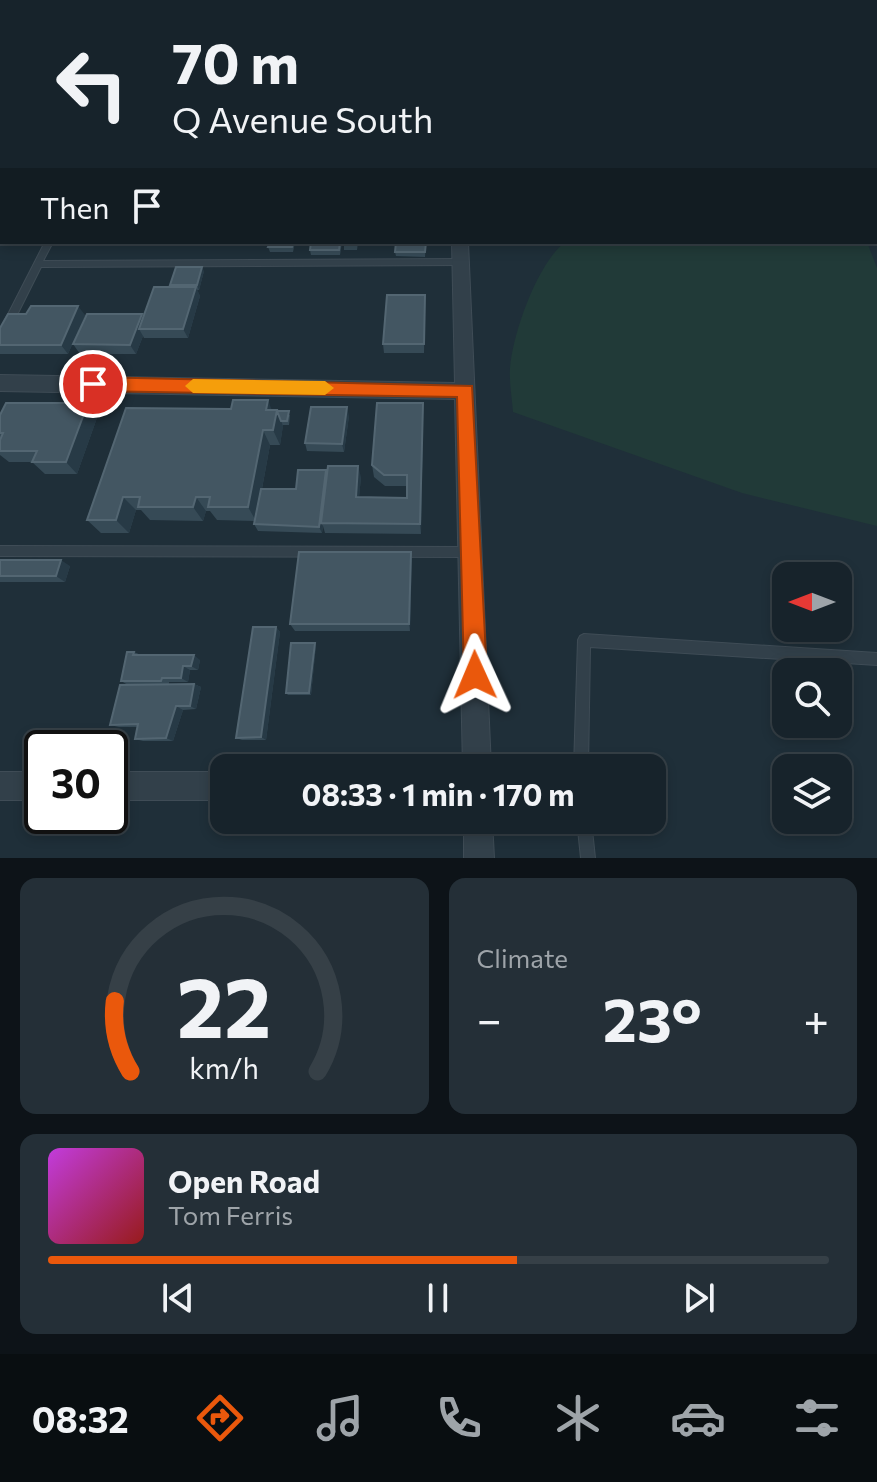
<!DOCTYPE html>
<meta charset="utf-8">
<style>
body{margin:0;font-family:Commissioner,sans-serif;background:#242f37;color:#f1f3f6;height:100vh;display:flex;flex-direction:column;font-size:30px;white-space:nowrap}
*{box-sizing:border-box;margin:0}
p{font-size:26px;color:#9ea4a9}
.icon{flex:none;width:44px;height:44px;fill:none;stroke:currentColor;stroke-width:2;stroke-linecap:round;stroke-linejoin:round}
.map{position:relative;height:858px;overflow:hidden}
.panel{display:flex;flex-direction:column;gap:20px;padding:20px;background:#0d1318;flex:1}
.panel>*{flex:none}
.guide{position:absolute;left:0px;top:0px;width:878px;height:244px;box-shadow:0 4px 12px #0003,0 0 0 2px #364047;background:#17232b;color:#f1f3f6;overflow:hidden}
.needle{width:52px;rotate:270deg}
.controls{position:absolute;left:772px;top:562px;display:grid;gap:16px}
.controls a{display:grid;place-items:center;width:80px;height:80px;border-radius:16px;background:#17232b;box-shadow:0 4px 12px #0003,0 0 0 2px #364047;font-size:40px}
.speed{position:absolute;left:24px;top:730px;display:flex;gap:16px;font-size:40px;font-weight:700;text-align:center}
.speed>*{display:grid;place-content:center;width:104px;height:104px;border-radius:50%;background:#17232b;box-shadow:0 4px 12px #0003,0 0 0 2px #364047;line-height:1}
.speed .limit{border:4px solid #111;border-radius:12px;background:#fff;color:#111}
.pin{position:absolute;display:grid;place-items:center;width:68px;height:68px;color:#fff;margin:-34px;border:4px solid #fff;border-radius:50%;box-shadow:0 2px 8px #0007}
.me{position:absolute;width:88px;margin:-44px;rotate:359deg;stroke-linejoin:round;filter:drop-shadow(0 0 6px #0008)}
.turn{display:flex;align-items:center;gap:28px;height:168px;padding:0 40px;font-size:36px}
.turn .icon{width:104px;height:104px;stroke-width:2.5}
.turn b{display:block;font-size:56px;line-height:68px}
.then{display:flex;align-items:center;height:76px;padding:0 40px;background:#0003;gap:16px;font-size:30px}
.big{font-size:60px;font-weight:700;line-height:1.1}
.panel .card{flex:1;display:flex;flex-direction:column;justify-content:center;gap:12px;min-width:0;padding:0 28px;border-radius:16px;background:#242f37}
.panel .dial{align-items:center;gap:0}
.dial svg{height:208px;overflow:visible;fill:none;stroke:#364047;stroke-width:7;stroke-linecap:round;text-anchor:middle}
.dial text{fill:#f1f3f6;stroke:none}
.song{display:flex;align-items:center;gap:24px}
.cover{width:96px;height:96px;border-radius:12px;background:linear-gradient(135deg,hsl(290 70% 55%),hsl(0 70% 35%))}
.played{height:8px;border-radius:4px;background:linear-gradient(90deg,#ea580c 60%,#364047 60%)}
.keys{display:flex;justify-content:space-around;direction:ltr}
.heat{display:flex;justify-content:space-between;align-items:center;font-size:44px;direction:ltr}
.panel .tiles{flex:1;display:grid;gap:20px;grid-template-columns:1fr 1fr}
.card:last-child{grid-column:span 2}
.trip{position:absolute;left:210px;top:754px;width:456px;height:80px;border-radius:16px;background:#17232b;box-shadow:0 4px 12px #0003,0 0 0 2px #364047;font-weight:700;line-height:80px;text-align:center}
.dock{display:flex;height:128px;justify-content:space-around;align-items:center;background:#090e11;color:#9ea4a9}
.dock .icon{width:56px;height:56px}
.dock .on{color:#ea580c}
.dock b{font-size:36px;color:#f1f3f6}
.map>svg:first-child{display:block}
.green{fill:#213a38}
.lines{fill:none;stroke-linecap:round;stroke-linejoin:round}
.service-casing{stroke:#3f4c56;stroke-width:2}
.minor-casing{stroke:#3f4c56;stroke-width:2}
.tertiary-casing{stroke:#3f4c56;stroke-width:2}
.service{fill:#32404a;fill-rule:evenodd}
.minor{fill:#32404a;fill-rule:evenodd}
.tertiary{fill:#32404a;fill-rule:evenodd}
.wall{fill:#364a56}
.shaded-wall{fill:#273a46}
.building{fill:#435662;stroke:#536672;stroke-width:2}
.route{fill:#ea580c;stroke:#983908;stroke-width:2}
.slow{fill:#f59e0b}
</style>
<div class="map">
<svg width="877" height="858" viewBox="0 0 877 858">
<rect width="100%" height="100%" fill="#1f2f39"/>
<path class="green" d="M565 242H867L877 268V526L742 493 513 412C512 398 509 382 510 368 513 333 537 264 565 242Z"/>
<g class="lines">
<g class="service-casing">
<path id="service" d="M187 0H193L192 2H186Z
M0 23H2V27H0Z
M876 91H877V95H876Z
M45 242H53L43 261 460 259 464 262 460 265 41 267 5 339 0 342V330Z
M0 546 470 547 474 548 476 552 474 556 470 557 0 556Z
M584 634 877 653V665L590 647 588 768H574L578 640 580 636Z
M577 820H591L595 858H581Z"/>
</g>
<g class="minor-casing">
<path id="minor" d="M538 0H548V2H538Z
M876 27H877V33H876Z
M0 80H2V88H0Z
M0 166H2V174H0Z
M876 168H877V176H876Z
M452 242H468L491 768H463L455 399 0 391V375L455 383Z
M0 772H42V800H0Z
M110 772H224V800H110Z
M464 820H492L494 858H464Z"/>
</g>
<g class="tertiary-casing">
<path id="tertiary" d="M0 114H2L0 126Z"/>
</g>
<use href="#service" class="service"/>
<use href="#minor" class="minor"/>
<use href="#tertiary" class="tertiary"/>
</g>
<path class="wall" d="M0 0H64L63 2H2V5H0Z
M374 0H430V2H374Z
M612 0H657V2H613Z
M0 26H2V63H0Z
M295 242 293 252H270L268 247Z
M342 242 340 255H311L310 250Z
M344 242H358L357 250H344Z
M426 242 425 257 396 256 395 252Z
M204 271 199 290H197L200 296 188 338H144L143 336 136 354H80L73 344 142 314 143 316 170 287V285Z
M425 295 424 353H384L383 344Z
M85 315 68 354H0V328Z
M88 403 98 415 77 474H45L32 462H9L0 455V415Z
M126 408 272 410 290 415 289 425H283L280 445H270L262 489H296L327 475 361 477 359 497 407 498V486H385L374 477 372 465 423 416 421 534 325 533 323 526 322 533 258 531 254 524 255 521 217 520 210 511H206L203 521 150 520 141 510H136L129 533H101L87 520Z
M349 416 344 452 307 451 305 443Z
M411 552 410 631H295L290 624Z
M0 560 70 566 65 582H0Z
M276 627 280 632 266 740H242L236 738Z
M316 645 311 695H288L286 693Z
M134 652 141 655 200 660 198 670H190L188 682H169V684H194L201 687 196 709 183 710 173 741H143L135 739 138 727H119L110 725 128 685 121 681Z"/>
<path class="shaded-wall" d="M202 267 204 271 199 290 197 285Z
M196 287 200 296 188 338 183 329Z
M78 306 85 315 68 354 61 345Z
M142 314 147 323 139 329 143 336 136 354 130 345Z
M268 400 274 416 266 410Z
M88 403 98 415 77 474 66 462Z
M423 403V416L421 534 420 524Z
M347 407 349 416 344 452 342 444Z
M277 410 283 426 280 445 273 430Z
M263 430 270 445 256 521 248 507Z
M358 466 361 477 358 508 356 497Z
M326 470 328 478 321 523 323 526 322 533 319 527Z
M123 497 136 510 129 533 116 520Z
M196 497 206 511 203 521 193 507Z
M411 552 412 561 410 631 409 624Z
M61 560 70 566 65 582 56 576Z
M276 627 280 632 266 740 261 737Z
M315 643 316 645 311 695 309 693Z
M194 655 200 660 198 670 191 666Z
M183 666 190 670 188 682 181 678Z
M194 684 201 687 196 709 190 706Z
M176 706 183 710 173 741 166 738Z"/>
<path class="building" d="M113 0H137L136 2H112Z
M159 0H174L173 2H158Z
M190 0H205L204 2H189Z
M210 0H233L232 2H209Z
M236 0H255L254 2H235Z
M257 0H282L281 2H256Z
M291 0H307V2H290Z
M317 0H339L338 2H316Z
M343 0H355V2H343Z
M357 0H371V2H357Z
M374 0H390V2H374Z
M393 0H409V2H393Z
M439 0H455V2H439Z
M458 0H488V2H459Z
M495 0H517L518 2H495Z
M0 26H2V36H0Z
M0 39H2V53H0Z
M270 242H293L292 247H268Z
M311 242H340L339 250H310Z
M344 242H357V245H344Z
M396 242H426L425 252H395Z
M176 267H202L197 285H170Z
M154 287H196L183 329H139Z
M387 295H425L424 344H383Z
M31 306H78L61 345H0V328L8 314H26Z
M87 314H142L130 345 73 344Z
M233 400H268L266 410H277L273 430H263L248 507H208L210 497H196L193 507H138L140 497H123L116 520H87L126 408 231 409Z
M6 403H88L66 462H32L37 451H0V440L3 433H0V415Z
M377 403H423L420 524 321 523 328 466H358L356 497 407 498V475H384L372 465Z
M311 407H347L342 444 305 443Z
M277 411H289L287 421H281Z
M298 470H326L319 527 254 524 261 489H296Z
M299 552H411L409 624H290Z
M0 560H61L56 576H0Z
M253 627H276L261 737 236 738Z
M291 643H315L309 693H286Z
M127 652H134L133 655H194L191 666H183L181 678H162L161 681H121Z
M194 684 190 706H176L166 738 135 739 138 724 110 725 120 685Z"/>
<path class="route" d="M93 377 472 386 487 675 483 684 475 687 467 684 464 675 457 397 93 391 85 384Z"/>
<path class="slow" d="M193 379 325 381 334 388 325 395 193 393 185 386Z"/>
</svg>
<div class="controls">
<a><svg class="needle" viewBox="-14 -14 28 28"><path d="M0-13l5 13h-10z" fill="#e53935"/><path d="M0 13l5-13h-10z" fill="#9ea4a9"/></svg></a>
<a><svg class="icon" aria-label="search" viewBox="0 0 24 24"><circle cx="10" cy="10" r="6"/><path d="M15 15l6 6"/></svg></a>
<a><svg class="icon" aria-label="layers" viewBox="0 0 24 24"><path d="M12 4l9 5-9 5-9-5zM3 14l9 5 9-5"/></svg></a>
</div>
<div class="speed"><div class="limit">30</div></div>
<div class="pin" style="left:93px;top:384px;background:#d93025"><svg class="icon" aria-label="arrive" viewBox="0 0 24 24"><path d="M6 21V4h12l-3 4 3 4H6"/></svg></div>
<svg class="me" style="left:475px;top:675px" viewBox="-20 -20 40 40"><path d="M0-17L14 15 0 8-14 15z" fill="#ea580c" stroke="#fff" stroke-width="4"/></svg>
<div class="trip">08:33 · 1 min · 170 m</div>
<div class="guide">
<div class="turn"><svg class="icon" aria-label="left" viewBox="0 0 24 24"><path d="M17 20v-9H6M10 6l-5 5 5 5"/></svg><div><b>70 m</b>Q Avenue South</div></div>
<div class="then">Then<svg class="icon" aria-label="arrive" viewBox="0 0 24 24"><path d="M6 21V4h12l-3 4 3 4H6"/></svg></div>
</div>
</div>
<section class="panel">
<div class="tiles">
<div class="card dial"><svg viewBox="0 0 100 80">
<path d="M14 69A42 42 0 1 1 86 69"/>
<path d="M14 69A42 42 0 0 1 8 42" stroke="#ea580c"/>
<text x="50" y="56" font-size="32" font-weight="700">22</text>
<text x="50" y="72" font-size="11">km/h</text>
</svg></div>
<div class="card"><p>Climate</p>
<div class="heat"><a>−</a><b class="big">23°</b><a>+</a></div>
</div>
<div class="card">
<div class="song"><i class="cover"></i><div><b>Open Road</b><p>Tom Ferris</p></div></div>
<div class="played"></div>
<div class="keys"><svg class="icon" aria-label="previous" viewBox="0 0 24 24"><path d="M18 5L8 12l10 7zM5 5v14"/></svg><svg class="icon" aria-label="pause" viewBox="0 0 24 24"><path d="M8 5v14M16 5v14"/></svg><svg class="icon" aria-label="next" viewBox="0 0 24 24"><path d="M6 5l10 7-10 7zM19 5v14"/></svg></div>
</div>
</div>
</section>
<nav class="dock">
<b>08:32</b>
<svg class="icon on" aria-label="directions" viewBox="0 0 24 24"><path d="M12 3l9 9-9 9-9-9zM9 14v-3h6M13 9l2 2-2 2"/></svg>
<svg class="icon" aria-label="music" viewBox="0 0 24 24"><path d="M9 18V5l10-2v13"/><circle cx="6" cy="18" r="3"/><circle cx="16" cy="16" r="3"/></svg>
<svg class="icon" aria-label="phone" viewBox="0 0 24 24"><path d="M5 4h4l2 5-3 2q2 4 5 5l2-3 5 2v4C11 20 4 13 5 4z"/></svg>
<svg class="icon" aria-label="climate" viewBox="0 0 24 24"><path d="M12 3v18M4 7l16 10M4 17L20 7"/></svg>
<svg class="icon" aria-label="car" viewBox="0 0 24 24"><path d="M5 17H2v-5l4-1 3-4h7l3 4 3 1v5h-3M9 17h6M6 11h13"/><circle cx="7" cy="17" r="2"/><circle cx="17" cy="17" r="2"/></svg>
<svg class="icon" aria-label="filters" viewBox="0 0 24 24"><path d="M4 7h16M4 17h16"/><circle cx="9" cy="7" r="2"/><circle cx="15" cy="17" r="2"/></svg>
</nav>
